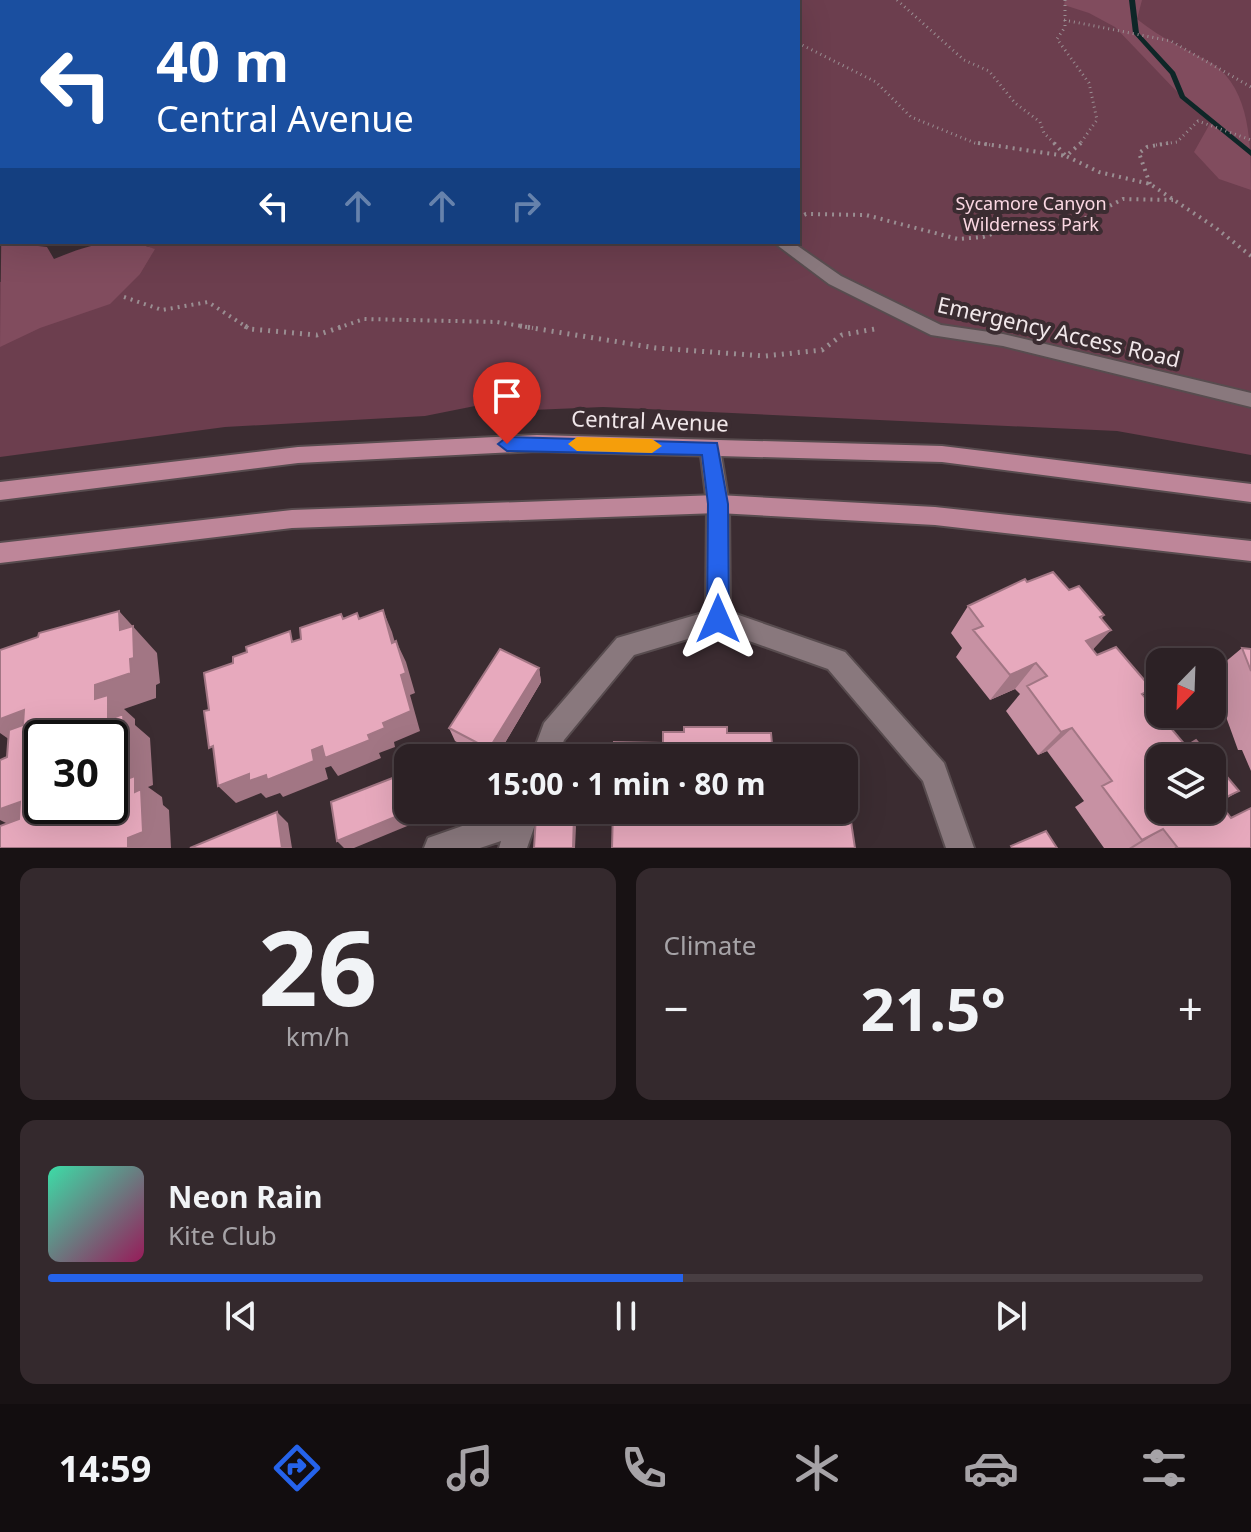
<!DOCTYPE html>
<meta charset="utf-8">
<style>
body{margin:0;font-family:"Noto Sans",sans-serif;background:#34292d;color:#f1f3f6;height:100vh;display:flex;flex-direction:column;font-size:30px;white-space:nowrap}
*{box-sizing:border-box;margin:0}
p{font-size:26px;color:#a6a3a7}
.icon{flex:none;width:44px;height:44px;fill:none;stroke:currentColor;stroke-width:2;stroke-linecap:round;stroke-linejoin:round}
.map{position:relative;height:848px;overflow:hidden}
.sheet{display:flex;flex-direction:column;gap:20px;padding:20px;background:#181214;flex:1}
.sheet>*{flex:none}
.top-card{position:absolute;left:0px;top:0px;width:800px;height:244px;box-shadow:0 8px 32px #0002,0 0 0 2px #483e42;background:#1a4fa0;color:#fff;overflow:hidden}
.needle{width:52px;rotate:203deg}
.controls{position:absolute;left:1146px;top:648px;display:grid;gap:16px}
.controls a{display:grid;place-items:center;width:80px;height:80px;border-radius:16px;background:#2c2125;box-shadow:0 8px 32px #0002,0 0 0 2px #483e42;font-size:40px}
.speed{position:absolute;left:24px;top:720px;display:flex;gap:16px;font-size:40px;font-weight:700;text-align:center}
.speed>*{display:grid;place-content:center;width:104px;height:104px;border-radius:50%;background:#2c2125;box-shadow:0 8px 32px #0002,0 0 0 2px #483e42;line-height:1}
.speed .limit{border:4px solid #111;border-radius:12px;background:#fff;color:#111}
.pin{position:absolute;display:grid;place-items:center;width:68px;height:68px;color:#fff;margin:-82px -34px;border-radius:50% 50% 50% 0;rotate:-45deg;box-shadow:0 0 8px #0007}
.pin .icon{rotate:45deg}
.me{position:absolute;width:88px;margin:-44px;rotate:0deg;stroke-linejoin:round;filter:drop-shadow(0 0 6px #0008)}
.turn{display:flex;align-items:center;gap:28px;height:168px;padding:0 24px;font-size:36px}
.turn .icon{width:104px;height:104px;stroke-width:2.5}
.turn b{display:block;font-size:56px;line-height:68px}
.lanes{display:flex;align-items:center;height:76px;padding:0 24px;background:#0003;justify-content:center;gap:40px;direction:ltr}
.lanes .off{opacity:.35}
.big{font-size:60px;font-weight:700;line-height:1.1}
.sheet .card{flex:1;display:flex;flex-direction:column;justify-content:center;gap:12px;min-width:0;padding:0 28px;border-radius:16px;background:#34292d}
.sheet .dial{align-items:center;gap:0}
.dial b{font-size:104px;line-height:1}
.song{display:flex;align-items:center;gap:24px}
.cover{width:96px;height:96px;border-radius:12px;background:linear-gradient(135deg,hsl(160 70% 55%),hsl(330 70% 35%))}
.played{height:8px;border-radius:4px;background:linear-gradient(90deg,#2563eb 55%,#483e42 55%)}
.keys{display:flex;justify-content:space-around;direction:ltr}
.heat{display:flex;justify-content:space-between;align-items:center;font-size:44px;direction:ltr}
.sheet .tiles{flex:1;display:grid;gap:20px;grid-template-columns:1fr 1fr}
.card:last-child{grid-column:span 2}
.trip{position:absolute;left:394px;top:744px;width:464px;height:80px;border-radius:16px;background:#2c2125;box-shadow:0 8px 32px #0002,0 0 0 2px #483e42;font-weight:700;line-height:80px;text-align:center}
.tabs{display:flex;height:128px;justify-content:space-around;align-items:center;background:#120d0f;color:#a6a3a7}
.tabs .icon{width:56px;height:56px}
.tabs .selected{color:#2563eb}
.tabs b{font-size:36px;color:#f1f3f6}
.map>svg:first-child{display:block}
.green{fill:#6c3e4e}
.forest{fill:#814c5e}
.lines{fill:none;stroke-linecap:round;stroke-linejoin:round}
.stream{fill:#0e2627;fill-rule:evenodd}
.minor-casing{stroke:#584c4f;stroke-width:4}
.major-casing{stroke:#584c4f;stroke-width:4}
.path-far2{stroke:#9a8e92;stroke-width:3;stroke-dasharray:1 4;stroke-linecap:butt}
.path-far1{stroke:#9a8e92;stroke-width:4;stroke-dasharray:2 5;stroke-linecap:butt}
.path{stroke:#9a8e92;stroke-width:5;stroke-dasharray:2 6;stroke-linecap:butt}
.minor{fill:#89787d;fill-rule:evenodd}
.major{fill:#be8699;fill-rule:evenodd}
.wall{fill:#c791a3}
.shaded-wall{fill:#a27684}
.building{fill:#e7a9bd;stroke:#a27684;stroke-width:2}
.route{fill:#2563eb;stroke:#184099;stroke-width:2}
.slow{fill:#f59e0b}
.labels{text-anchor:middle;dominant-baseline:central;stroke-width:8;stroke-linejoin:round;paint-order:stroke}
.far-park-label{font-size:18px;fill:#fbd7e2;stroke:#3b2c31}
.street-label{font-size:22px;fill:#f1e7ea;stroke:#3b2c31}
</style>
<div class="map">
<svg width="1251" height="848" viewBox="0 0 1251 848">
<rect width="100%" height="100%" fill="#3b2c31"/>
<path class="green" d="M208 0H1251V455L1117 431 603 407 532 410 475 406 425 416 225 427 0 457V282L154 249 137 242H798V2Z"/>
<path class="forest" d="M1065 0H1142L1137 19C1163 40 1185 48 1213 64 1251 90 1251 146 1251 190L1219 179 1194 152 1212 120 1182 97 1115 27 1089 13 1064 5Z
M2 178V242L47 247 54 259C88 245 118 235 155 249L140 274 110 304 40 328 0 347Z"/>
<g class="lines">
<path class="stream" d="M1129 0H1135L1139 33 1175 72 1185 96 1251 150V156L1180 98 1170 74 1133 33Z"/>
<g class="minor-casing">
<path id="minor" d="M506 0H518L520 2H508Z
M773 242H792L841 276 941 325 1003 334 1251 393V407L1003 346 931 335 829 284Z
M710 440 717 442 720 448 729 504 730 612 845 652 944 763 974 848H946L923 781 828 669 718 630 634 655 564 740 557 758H531L544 723 617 638 706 612 707 504 700 448 703 442Z
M508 810H540L527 848H499L501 841 480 848H424L428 838Z"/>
</g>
<g class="major-casing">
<path id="major" d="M537 435 942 446 1251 484V502L942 462 537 451 298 463 0 500V482L298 447Z
M718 495 935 507 1251 541V561L935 525 718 513 292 528 0 563V543L292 510Z"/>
</g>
<path class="path-far2" d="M383 0 396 2
M566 0 569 2
M897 0 964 60 989 71 1015 103 1040 122 1044 133 1056 145
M1065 0V27L1057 39 1089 83 1097 120 1079 145
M1064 20 1171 41 1251 87
M798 43 876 82 911 117 975 143 992 145
M1156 145 1177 142 1198 121 1251 140"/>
<path class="path-far1" d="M978 143 1066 156
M1054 143 1065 155
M1081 143 1066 156 1099 172 1150 184 1216 228 1251 256
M1150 184 1139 153 1147 147 1168 143
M798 218 806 214 866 215 958 239 983 237 1009 228 1076 223 1123 199 1173 200
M124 297 162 310 208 302 248 328
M338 328 364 319 497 322 533 328"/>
<path class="path" d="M245 326 250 329 317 335 344 326
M520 326 656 348 765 356 822 350 842 335 880 328"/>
<use href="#minor" class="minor"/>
<use href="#major" class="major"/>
</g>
<path class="wall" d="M1027 582 1069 590 1104 615 1102 618 1093 650 1144 696 1186 746 1212 759 1239 791 1219 803 1251 848H1104L1075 807 1084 801 1047 751 1038 755 1006 711 1020 694 1015 689 990 700 956 657 962 648 951 633 968 606Z
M1242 648 1251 649V771L1242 750H1238L1212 678V673Z
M539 668 541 682 496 758H486L455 741 449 728Z"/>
<path class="shaded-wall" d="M383 610 392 632 401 664 392 643Z
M119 611 157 653 160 683 156 685V698L124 709 135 719V725L150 738 153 785 148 787 162 797 163 805 169 810 171 848H128L110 799 108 720 95 699V685L130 659 120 630Z
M1111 630 1087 656 1086 641Z
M396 641 406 662 415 693 410 695 420 731 394 742 395 747 379 753 381 758 338 776 331 766 325 768 328 779 283 797 280 793 266 798 261 793 236 803 218 786 322 746 368 735 383 723 401 675Z
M1036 663 1015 689 990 700 1010 675Z
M539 668 541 682 496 758H492L489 749Z
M24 710 20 747 0 733V717Z
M1072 728 1047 751 1038 755 1061 732Z
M20 802 26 833 0 820V809Z
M412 810H446L354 848H344L337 841Z
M277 812 288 823 292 848H282Z
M574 816 576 827 575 848H573Z
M1163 829 1133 848H1129L1142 840Z"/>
<path class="building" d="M1053 572 1069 590 1079 586 1104 615 1100 617 1111 630 1086 641 1097 655 1116 647 1152 689 1142 694 1186 746 1196 740 1211 758H1160V810H1212V759L1239 791 1218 801 1231 818 1251 808V848H1175L1177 847 1163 829 1142 840 1102 786 1112 781 1072 728 1061 732 1027 686 1047 676 1036 663 1010 675 973 630 983 626 968 606 1025 579 1027 582Z
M383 610 392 643 396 641 406 673 401 675 411 711 383 723 385 728 368 735 370 740 325 758 322 746 312 750 314 761 267 780 266 775 249 781V774L218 786 213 746 209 748 204 711 209 710 204 673 233 663V657L247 652 246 647 290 631 292 642 301 639 300 628 341 614 343 619 357 613 359 619Z
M119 611 120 630 133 626 134 658 130 659 131 673 95 685V699L108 695V720L123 714 126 763 110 768V738H42V806H110V785L135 776V792L141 789 143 832 128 838V848H0V826L19 819 20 802 0 809V760L7 757 9 730 23 725 24 710 0 719V650L38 637 39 633Z
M1242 648 1251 649V671Z
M500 649 539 668 489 749 449 728Z
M684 727H727V733H771L772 744 839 745 841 758H614V742L663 743V732H684Z
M408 772V810H412L337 841 331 802Z
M844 775 855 848H612L613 810H844Z
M277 812 282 848H190Z
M536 816H574L573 848H534Z
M1046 831 1057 848H1012L1011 846Z"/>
<path class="route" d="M507 437 717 443 728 504 729 619 726 626 718 628 711 626 707 619 708 504 702 455 507 451 498 444Z"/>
<path class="slow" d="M577 437 652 439 662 446 652 453 577 451 568 444Z"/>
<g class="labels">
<g class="far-park-label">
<text x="1031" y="203">Sycamore Canyon<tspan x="1031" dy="21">Wilderness Park</tspan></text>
</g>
<g class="street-label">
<text transform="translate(1059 331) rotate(13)">Emergency Access Road</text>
<text transform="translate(650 420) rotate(2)">Central Avenue</text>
</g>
</g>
</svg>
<div class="controls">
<a><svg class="needle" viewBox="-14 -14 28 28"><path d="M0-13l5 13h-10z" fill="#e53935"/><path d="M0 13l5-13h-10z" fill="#a6a3a7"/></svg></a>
<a><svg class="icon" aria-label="layers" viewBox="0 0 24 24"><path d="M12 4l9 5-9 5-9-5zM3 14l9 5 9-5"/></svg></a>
</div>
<div class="speed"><div class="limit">30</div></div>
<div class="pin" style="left:507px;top:444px;background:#d93025"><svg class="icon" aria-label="arrive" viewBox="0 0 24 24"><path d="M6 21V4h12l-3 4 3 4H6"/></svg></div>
<svg class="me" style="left:718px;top:619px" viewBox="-20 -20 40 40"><path d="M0-17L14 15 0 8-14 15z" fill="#2563eb" stroke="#fff" stroke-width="4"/></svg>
<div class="trip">15:00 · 1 min · 80 m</div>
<div class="top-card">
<div class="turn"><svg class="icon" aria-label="left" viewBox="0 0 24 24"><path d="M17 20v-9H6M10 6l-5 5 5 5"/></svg><div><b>40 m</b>Central Avenue</div></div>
<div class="lanes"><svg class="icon" aria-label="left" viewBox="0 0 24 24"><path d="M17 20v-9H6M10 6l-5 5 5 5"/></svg><svg class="icon off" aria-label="ahead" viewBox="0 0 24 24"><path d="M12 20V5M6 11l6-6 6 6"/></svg><svg class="icon off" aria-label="ahead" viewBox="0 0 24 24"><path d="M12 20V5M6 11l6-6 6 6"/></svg><svg class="icon off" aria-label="right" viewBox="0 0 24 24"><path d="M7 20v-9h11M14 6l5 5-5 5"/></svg></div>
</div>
</div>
<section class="sheet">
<div class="tiles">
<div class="card dial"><b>26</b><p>km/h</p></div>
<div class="card"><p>Climate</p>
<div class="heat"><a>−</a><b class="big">21.5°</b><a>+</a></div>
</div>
<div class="card">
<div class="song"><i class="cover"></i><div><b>Neon Rain</b><p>Kite Club</p></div></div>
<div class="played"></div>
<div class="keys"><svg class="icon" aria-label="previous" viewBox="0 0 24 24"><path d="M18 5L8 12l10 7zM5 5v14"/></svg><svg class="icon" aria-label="pause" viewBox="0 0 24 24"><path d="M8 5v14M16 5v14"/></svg><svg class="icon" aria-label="next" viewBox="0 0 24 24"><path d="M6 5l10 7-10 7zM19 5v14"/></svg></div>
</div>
</div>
</section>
<nav class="tabs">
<b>14:59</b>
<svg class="icon selected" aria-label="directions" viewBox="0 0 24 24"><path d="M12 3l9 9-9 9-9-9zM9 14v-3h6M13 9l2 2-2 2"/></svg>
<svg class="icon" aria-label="music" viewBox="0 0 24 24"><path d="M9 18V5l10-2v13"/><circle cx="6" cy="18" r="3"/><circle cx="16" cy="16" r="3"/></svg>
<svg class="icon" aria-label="phone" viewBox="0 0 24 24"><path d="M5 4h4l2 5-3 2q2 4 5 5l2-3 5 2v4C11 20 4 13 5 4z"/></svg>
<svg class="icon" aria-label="climate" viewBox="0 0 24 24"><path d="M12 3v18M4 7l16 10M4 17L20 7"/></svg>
<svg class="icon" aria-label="car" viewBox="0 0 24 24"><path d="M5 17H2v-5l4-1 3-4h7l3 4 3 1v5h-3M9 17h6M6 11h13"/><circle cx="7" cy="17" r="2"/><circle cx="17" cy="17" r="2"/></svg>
<svg class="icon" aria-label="filters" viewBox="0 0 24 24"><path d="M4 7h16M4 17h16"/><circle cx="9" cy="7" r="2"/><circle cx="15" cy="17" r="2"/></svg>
</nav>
